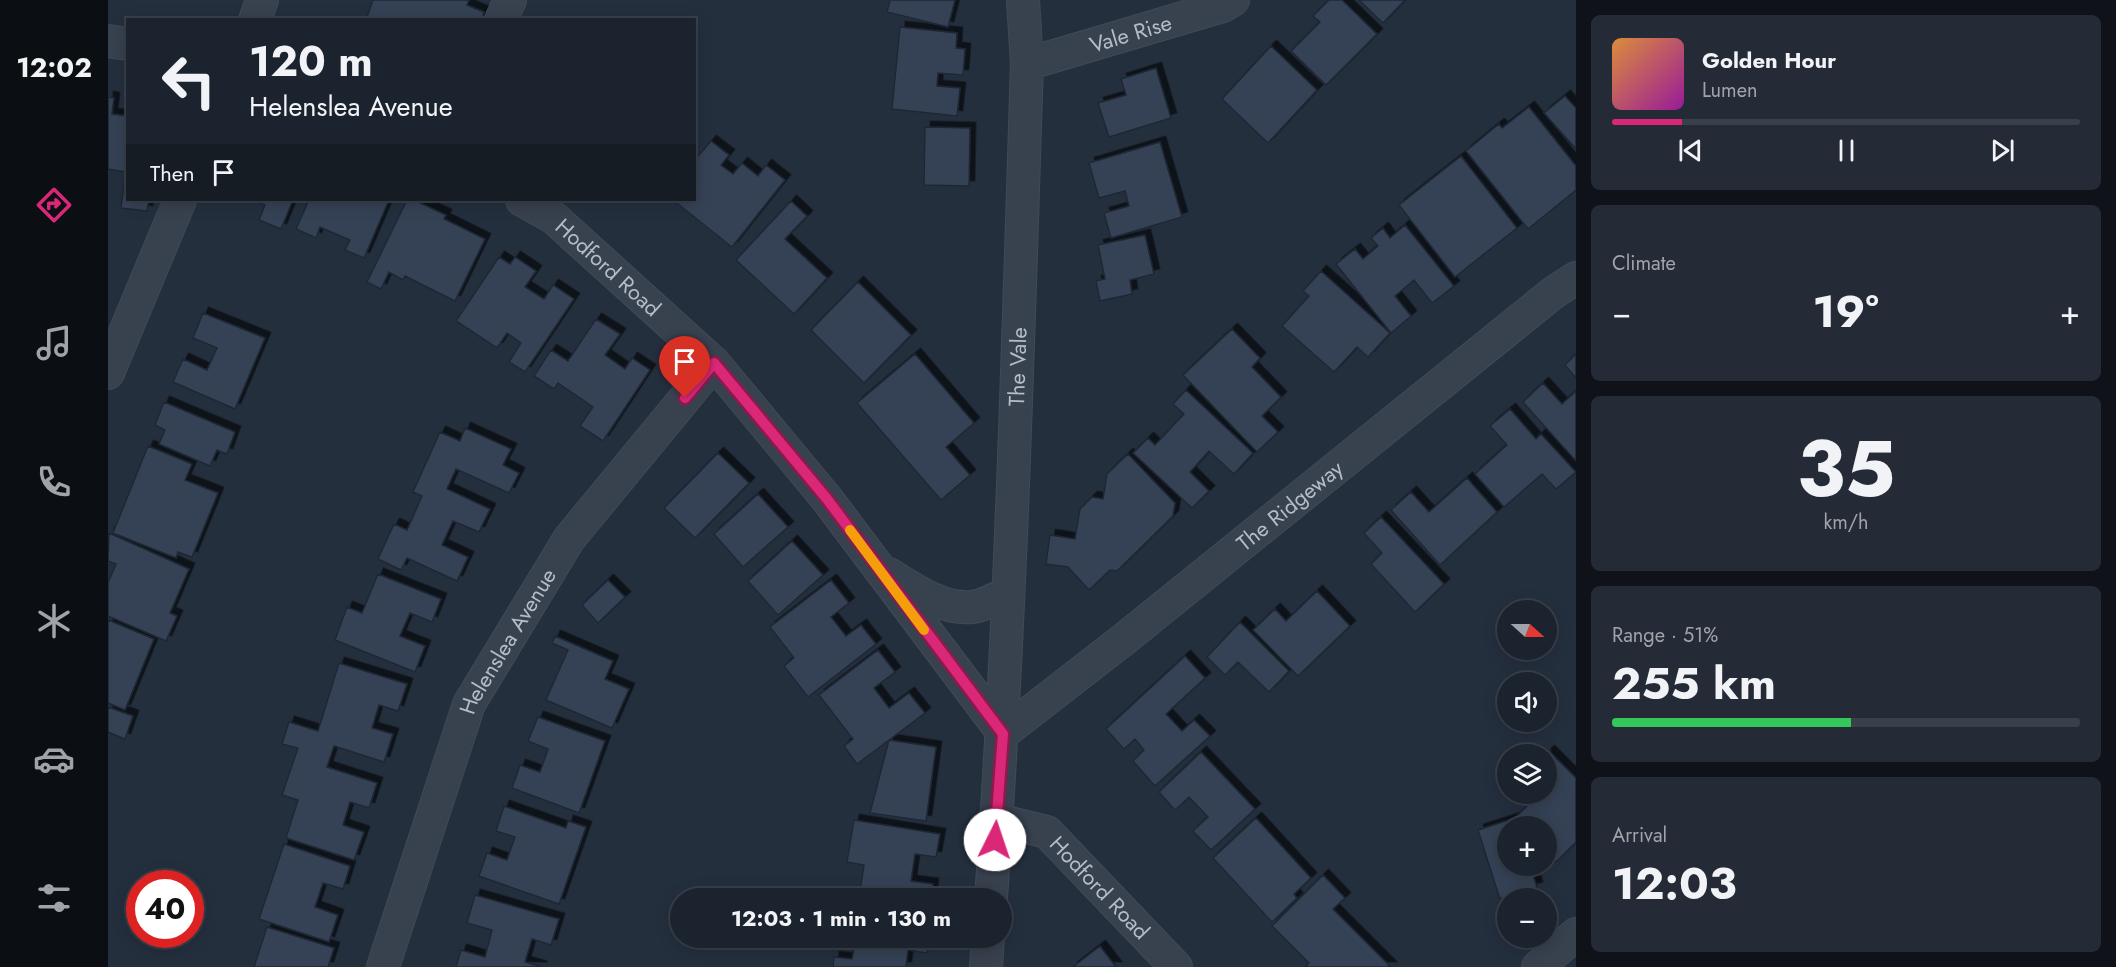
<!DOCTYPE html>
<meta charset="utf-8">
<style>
body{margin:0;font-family:Jost,sans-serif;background:#242b36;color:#f1f3f6;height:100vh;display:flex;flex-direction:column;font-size:22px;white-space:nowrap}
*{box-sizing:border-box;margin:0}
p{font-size:20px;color:#a0a4aa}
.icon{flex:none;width:33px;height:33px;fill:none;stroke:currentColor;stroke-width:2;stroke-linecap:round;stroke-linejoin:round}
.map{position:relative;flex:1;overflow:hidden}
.drawer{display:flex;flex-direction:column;gap:15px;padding:15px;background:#0f1319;width:540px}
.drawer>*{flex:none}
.top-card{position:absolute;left:18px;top:18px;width:570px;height:183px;border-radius:0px;box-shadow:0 3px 15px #0003,0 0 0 2px #39404a;background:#1b232e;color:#f1f3f6;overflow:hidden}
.needle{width:39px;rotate:111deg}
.controls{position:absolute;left:1389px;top:600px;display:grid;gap:12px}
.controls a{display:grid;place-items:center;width:60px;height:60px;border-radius:50%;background:#1b232e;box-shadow:0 3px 15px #0003,0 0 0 2px #39404a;font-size:30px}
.speed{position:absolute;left:18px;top:870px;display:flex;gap:12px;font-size:30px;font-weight:700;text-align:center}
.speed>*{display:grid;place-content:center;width:78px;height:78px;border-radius:50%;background:#1b232e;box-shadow:0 3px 15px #0003,0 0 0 2px #39404a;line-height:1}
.speed .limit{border:9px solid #d22;background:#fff;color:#111}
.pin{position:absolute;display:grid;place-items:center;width:51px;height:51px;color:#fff;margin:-62px -26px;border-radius:50% 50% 50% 0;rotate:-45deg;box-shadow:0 0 6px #0007}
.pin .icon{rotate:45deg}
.me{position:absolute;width:66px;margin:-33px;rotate:4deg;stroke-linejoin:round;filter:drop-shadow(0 0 4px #0008)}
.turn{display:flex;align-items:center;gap:21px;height:126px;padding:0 24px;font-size:27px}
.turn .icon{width:78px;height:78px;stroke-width:2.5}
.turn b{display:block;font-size:42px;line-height:51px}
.then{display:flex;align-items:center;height:57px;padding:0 24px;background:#0003;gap:12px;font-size:22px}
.big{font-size:45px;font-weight:700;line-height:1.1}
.drawer .card{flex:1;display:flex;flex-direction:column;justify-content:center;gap:9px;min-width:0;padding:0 21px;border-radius:9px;background:#242b36}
.drawer .dial{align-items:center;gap:0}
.dial b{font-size:78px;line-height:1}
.song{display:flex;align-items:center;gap:18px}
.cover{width:72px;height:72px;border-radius:9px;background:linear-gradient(135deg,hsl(30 70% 55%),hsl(300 70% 35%))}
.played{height:6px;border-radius:3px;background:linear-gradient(90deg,#db2777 15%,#39404a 15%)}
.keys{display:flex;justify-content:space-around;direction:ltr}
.heat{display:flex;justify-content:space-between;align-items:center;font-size:33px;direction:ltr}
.charge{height:9px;border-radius:4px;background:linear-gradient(90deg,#34c759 51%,#39404a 0)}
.trip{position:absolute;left:562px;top:888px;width:342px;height:60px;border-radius:30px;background:#1b232e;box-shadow:0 3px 15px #0003,0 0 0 2px #39404a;font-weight:700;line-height:60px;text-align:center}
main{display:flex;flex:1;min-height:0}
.tab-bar{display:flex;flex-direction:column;width:108px;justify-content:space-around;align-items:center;background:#0b0e12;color:#a0a4aa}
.tab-bar .icon{width:42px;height:42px}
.tab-bar .on{color:#db2777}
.tab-bar b{font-size:27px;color:#f1f3f6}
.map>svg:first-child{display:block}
.building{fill:#364354;stroke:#1f2835;stroke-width:1.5;filter:url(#shadow)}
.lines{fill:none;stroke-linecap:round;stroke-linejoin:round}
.minor-casing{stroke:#414a57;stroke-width:34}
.minor{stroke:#38414e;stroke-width:32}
.route-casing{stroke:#8e194d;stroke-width:15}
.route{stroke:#db2777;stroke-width:10}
.slow{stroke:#f59e0b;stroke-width:10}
.labels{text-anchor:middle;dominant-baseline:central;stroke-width:6;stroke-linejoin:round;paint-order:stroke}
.street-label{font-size:22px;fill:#b4bcc9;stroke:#1d2633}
</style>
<main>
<nav class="tab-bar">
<b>12:02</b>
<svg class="icon on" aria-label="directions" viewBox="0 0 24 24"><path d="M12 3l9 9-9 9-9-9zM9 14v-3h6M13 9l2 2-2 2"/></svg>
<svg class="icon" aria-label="music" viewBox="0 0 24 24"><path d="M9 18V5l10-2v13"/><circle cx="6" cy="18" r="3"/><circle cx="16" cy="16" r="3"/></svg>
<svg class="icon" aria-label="phone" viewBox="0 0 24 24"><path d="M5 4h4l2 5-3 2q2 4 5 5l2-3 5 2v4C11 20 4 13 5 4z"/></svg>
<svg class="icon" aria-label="climate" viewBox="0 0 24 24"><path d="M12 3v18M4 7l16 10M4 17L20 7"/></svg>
<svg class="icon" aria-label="car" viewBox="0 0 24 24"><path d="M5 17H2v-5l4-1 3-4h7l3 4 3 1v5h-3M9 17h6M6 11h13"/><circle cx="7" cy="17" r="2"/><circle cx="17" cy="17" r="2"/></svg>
<svg class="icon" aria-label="filters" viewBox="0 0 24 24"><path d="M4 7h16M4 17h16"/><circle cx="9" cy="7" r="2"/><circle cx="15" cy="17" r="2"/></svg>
</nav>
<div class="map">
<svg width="1468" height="967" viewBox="0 0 1468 967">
<defs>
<filter id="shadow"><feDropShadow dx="5.5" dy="-5.5" stdDeviation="0" flood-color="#0009"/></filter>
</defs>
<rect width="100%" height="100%" fill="#242f3e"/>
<path class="building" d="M265 0H361L359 5 376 12 374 20H258Z
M782 0H847L840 27 779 12Z
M1221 0H1234L1269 34 1218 85 1183 51 1212 22 1205 16Z
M1251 0H1297L1275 23Z
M792 27 849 33 848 48 857 49 855 75 830 73 829 86 852 88 849 116 784 109Z
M1163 46 1209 90 1160 143 1114 99Z
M1048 68 1063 118 1001 137 990 103 1018 95 1013 79Z
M1457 96 1468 108V149L1436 113Z
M0 97 6 98 4 114 20 116V200H41L39 211 13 208 18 172 0 169Z
M1421 107 1468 166V190L1420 229 1358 151 1391 124 1394 128Z
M817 127 862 128 861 186 816 185Z
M603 141 621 155 613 165 625 174 634 163 650 176 658 165 677 180 624 247 565 200H586V161Z
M1052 142 1074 217 1003 238 996 213 1021 206 1017 191 991 198 981 163Z
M1353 156 1409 228 1347 277 1291 205Z
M143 200H185L173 229 151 220 157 205Z
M201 200H281L256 258 237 250 242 240 212 227 208 238 188 229Z
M299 200H306L338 215 336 219 377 239 347 301 297 276 295 280 281 272 273 289 259 282Z
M683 201 699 216 677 239 719 278 686 314 628 260Z
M1297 225 1346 286 1324 303 1306 280 1287 296 1303 316 1283 333 1228 264 1247 249 1255 259 1270 246 1263 238 1275 228 1282 238Z
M1037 235 1046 274 1022 280 1024 294 992 301 988 281 997 279 990 245Z
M391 257 402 264 407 257 428 271 417 287 436 299 445 285 466 299 417 372 401 362 413 343 399 333 389 348 348 321Z
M1213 271 1282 333 1260 357 1249 347 1226 372 1174 326 1201 296 1195 291Z
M750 282 803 335 756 383 703 330Z
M95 313 157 338 127 409 65 382 75 359 99 370 109 348 85 338Z
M488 319 512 334 497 355 517 369 524 358 542 370 495 441 472 426 485 407 450 383 446 389 426 376 443 350 460 361Z
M1124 329 1152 358 1144 367 1173 397 1154 416 1170 432 1149 452 1075 375Z
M807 354 866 423 838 447 862 475 833 500 749 403Z
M1468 354V378L1457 365Z
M1435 383 1454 404 1468 391V461L1415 402Z
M1078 390 1145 453 1126 474 1101 451 1082 472 1101 491 1084 508 1025 453 1040 438 1047 445 1076 414 1065 404Z
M56 402 127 432 119 454 109 450 102 466 51 444 57 430 47 425Z
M1402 409 1428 439 1433 434 1468 472 1448 489 1434 474 1396 507 1367 474 1399 445 1382 426Z
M357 428 403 449 395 465 411 473 401 493 348 469 339 489 382 509 371 532 345 521 334 545 360 557 349 581 299 558 293 570 270 559 286 524 299 530 314 496 305 492 332 432 352 441Z
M40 446 84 464 77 480 110 493 84 557 70 552 68 558 5 533Z
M610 453 641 483 587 538 556 508Z
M1020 454 1067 503 1065 516 1009 571 1002 570 981 590 960 567 938 564 942 535 967 539 972 509 984 497 995 499 999 474Z
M1359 478 1389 512 1332 565 1283 510 1303 492 1321 512Z
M650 494 680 527 635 567 606 534Z
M1273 517 1336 584 1307 612 1263 564 1274 553 1256 533Z
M1 533 81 569 62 613 69 616 58 641 0 616V583L8 564 0 561Z
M684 541 715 575 670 615 640 581Z
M270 574 333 599 324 622 302 613 292 636 317 646 307 672 227 640 239 607 254 613Z
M500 580 517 597 490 623 474 605Z
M723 580 741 603 723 617 738 636 753 625 768 644 700 697 676 666 686 658 662 627Z
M1209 591 1242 626 1190 676 1145 630 1167 609 1178 621Z
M0 620 46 639 17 710 0 703Z
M1132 622 1181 671 1161 692 1130 662 1117 675 1099 657Z
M447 636 505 661 497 679 521 689 504 728 438 700 460 650 444 643Z
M770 650 787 672 766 688 781 708 801 693 817 713 749 764 736 746 745 739 711 695Z
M1077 656 1097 678 1058 714 1074 731 1086 720 1102 736 1047 786 1025 761 1036 750 1027 739 1016 749 998 729Z
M231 663 299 684 290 711 271 705 264 728 285 734 276 762 226 746 219 767 269 783 261 808 242 802 235 825 256 832 246 860 178 838 190 800 174 795 190 748 174 744 181 722 210 731Z
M0 707 25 716 17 739 0 732Z
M430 717 497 741 471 813 404 788 412 765 432 772 440 749 420 741Z
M781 740 828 747 818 821 762 813Z
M1441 751 1468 778V842L1448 862 1438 852V826H1415L1407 818 1428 797 1424 794H1438V754Z
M1093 752 1147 809 1103 850 1085 831 1100 817 1081 797 1067 810 1051 792Z
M396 806 458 828 460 821 478 827 451 904 371 876 379 853 399 860 407 837 388 831Z
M1148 818 1203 878 1186 894 1189 898 1164 922 1105 858Z
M1407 818 1410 826H1400V866H1422L1429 887 1392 899 1370 830Z
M746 820 832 834 828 857 807 854 803 881 825 884 823 898H751L756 865 739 862Z
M176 844 242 866 235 889 215 883 207 907 230 915 221 942 151 919Z
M1215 875 1237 898 1225 909 1283 967H1197L1201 963 1164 926Z
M367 895 451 919 443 945 424 939 417 962 434 967H348L353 950 377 957 384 930 359 923Z
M159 927 226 948 220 967H146Z
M748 938H822L819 953 800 950 798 967H725L726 957 744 959Z
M992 946 1008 967H965Z"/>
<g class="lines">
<g class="minor-casing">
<g id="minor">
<path d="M147 20 154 0"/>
<path d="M393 20 402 0"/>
<path d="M0 41 20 44"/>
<path id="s1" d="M919 64 1115 6 1125 0"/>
<path id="s2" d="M414 200 446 218 606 363 719 499 895 733"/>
<path d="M0 373 72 200"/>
<path d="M781 574C804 588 834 610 864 607 875 606 889 598 899 593"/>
<path id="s3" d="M895 733 1015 640 1445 293 1468 278"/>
<path id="s4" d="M889 820 939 832 1068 967"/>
<path id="s5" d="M883 898C903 621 910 342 919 64L915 0"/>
<path id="s6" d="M275 967 361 704 461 539 606 363"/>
<path d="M878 967 880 938"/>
<path d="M1430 967 1468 934"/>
</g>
</g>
<use href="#minor" class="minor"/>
</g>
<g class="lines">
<g class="route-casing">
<path id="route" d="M577 398 606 363 719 499 895 734 887 840"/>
</g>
<use href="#route" class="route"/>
<path class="slow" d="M742 530 816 630"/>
</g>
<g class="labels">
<g class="street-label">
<text stroke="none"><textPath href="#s1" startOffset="108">Vale Rise</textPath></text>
<text stroke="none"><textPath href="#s2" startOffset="110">Hodford Road</textPath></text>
<text stroke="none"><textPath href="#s5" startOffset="532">The Vale</textPath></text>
<text stroke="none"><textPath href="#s3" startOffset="366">The Ridgeway</textPath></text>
<text stroke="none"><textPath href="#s6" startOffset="350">Helenslea Avenue</textPath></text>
<text stroke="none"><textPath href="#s4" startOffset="128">Hodford Road</textPath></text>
</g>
</g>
</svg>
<div class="controls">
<a><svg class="needle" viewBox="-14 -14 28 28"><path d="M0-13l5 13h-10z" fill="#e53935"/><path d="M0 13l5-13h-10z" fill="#a0a4aa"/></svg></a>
<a><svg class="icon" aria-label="sound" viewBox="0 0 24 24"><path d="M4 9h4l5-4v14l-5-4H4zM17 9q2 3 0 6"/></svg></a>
<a><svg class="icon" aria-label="layers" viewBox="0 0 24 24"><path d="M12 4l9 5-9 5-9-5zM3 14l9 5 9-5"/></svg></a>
<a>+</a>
<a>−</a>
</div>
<div class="speed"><div class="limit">40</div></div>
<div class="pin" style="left:577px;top:398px;background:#d93025"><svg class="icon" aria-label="arrive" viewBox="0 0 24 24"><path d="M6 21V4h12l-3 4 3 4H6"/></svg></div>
<svg class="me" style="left:887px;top:840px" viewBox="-20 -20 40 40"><circle r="19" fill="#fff"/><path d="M0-13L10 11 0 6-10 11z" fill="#db2777"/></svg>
<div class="trip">12:03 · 1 min · 130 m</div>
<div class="top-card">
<div class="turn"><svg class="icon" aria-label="left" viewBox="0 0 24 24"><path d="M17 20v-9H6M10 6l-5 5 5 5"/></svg><div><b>120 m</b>Helenslea Avenue</div></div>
<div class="then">Then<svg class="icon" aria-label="arrive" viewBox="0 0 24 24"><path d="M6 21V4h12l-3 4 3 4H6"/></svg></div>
</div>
</div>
<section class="drawer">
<div class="card">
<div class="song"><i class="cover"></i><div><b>Golden Hour</b><p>Lumen</p></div></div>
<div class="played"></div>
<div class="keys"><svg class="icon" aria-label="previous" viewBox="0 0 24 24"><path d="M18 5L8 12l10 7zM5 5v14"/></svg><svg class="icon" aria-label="pause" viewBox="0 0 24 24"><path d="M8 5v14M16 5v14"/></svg><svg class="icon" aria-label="next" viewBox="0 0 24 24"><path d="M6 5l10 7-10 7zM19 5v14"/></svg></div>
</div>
<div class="card"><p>Climate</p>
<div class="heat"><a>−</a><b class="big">19°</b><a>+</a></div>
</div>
<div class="card dial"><b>35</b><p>km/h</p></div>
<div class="card"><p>Range · 51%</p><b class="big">255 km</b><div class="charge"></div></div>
<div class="card"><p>Arrival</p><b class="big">12:03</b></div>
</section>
</main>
